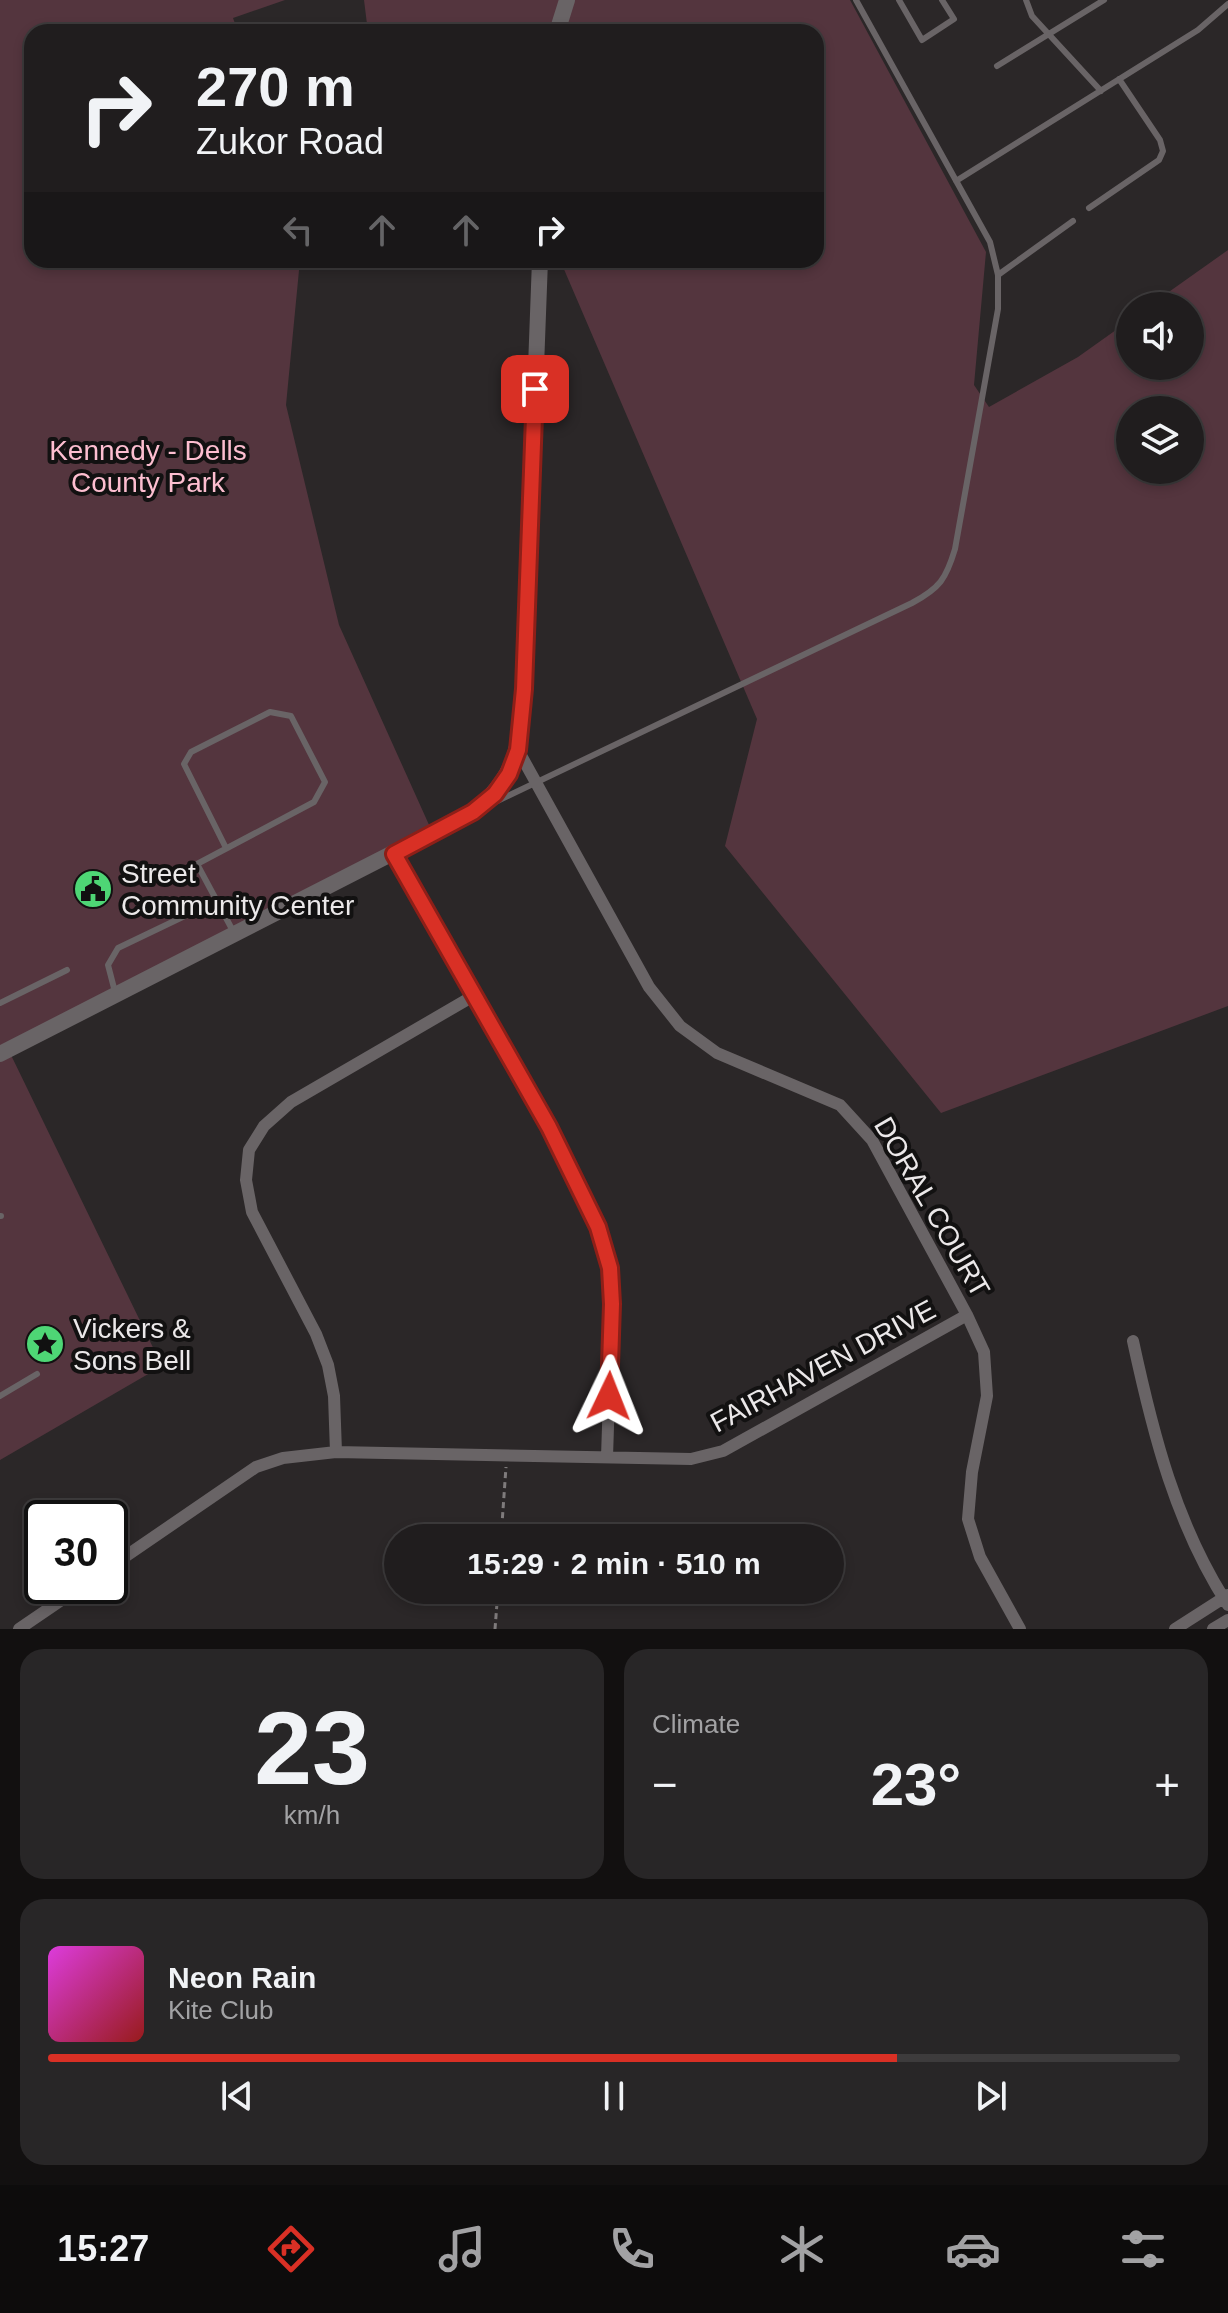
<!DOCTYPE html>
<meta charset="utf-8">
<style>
body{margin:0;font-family:Arial,sans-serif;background:#282627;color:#f1f3f6;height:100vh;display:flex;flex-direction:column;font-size:30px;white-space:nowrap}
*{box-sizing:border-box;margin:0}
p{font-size:26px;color:#a2a2a4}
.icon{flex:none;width:44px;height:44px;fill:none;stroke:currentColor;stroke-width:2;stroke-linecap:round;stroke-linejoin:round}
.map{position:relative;height:1629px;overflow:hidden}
.side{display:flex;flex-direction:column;gap:20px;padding:20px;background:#121010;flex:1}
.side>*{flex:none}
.hud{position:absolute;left:24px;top:24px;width:800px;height:244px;border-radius:24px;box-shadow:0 4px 12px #0003,0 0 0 2px #3d3b3c;background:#201d1e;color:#f1f3f6;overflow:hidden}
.tools{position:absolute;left:1116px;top:292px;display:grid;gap:16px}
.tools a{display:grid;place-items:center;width:88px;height:88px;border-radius:50%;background:#201d1e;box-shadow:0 4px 12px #0003,0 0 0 2px #3d3b3c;font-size:40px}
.speed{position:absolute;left:24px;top:1500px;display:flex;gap:16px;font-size:40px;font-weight:700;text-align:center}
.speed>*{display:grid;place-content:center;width:104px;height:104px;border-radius:50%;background:#201d1e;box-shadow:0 4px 12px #0003,0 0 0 2px #3d3b3c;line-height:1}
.speed .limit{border:4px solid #111;border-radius:12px;background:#fff;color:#111}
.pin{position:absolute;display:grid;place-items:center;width:68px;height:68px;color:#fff;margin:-34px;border-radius:16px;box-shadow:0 4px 12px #0006}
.me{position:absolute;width:88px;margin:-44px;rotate:2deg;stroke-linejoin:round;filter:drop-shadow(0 0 6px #0008)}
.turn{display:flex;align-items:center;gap:28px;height:168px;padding:0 40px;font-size:36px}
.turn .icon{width:104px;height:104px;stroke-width:2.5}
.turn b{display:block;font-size:56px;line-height:68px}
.lanes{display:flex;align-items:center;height:76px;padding:0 40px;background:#0003;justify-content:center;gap:40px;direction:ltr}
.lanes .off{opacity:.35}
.big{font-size:60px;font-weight:800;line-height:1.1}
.side .tile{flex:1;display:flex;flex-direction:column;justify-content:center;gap:12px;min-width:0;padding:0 28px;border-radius:24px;background:#282627}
.side .dial{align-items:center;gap:0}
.dial b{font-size:104px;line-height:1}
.song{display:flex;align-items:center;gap:24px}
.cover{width:96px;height:96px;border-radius:12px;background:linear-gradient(135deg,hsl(300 70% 55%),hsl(0 70% 35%))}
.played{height:8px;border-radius:4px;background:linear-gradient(90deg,#d93025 75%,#3d3b3c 75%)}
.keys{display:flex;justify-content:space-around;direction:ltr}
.heat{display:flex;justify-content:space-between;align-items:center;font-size:44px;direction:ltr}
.side .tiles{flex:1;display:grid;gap:20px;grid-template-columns:1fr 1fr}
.tile:last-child{grid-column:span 2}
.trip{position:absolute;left:384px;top:1524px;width:460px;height:80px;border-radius:40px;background:#201d1e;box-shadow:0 4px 12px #0003,0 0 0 2px #3d3b3c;font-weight:800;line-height:80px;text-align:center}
.dock{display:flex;height:128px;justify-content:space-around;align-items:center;background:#0d0c0c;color:#a2a2a4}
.dock .icon{width:56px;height:56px}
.dock .current{color:#d93025}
.dock b{font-size:36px;color:#f1f3f6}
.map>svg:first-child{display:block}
.green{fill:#54353e;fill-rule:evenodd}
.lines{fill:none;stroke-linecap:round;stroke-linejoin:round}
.path{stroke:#7f7b7c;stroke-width:3;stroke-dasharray:6 4;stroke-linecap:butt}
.service{stroke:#696466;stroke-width:6}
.minor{stroke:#696466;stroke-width:12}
.tertiary{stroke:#696466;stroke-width:16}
.route-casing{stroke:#8d1f18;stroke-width:20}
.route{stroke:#d93025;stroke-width:14}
.labels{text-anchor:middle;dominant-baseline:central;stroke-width:8;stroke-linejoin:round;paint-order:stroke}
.park-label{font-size:28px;fill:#fdbed0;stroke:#121111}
.poi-label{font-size:28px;fill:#ebe8e9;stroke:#121111;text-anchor:start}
.street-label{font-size:28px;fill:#ebe8e9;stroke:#121111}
</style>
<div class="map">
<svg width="1228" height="1629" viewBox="0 0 1228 1629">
<rect width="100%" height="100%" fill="#2b2728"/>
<path class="green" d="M0 0H285L233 18 238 32H32V260H300L286 405 339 625 430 827 0 1048Z
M364 0H850L986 252 974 385 989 407 1078 357 1130 320V366H1190V306H1149L1228 250V1006L941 1113 725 846 757 719 560 260H816V32H368ZM1130 410H1190V470H1130Z
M10 1053 162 1366 0 1460V1058Z"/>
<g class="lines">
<path class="path" d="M501 1538 506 1467
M495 1629 498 1590"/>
<path class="service" d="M899 0 922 40 954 19 942 0
M1026 0 1032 16 1101 91
M997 66 1104 0
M956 181 1198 30 1228 4
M1089 208 1159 160 1163 151 1160 140 1119 79
M998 275 1073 221
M491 804 912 603C940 588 946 579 955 549L998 309V275L990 242 856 0
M226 848 184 764 191 752 270 712 291 716 325 782 314 802 197 864 233 931
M115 992 108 965 118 948 216 901
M0 1003 67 970
M0 1216H1
M0 1396 37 1374"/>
<path class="minor" d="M518 750 649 987 680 1026 717 1053 840 1105 872 1140 967 1315 984 1352 987 1396 972 1472 968 1519 980 1557 1020 1629
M394 854 549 1127 598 1227 610 1268 612 1304 607 1457
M1133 1341C1153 1434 1176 1525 1228 1605
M336 1452 334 1396 328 1365 316 1334 252 1212 246 1180 249 1150 264 1126 291 1102 475 995
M110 1567 256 1467 283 1458 336 1452 691 1459 723 1451 967 1315
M19 1629 82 1586
M1175 1629 1228 1595
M1213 1629 1228 1620"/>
<path class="tertiary" d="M557 32 567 0
M0 1054 473 812C519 775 519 745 524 689L540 260"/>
</g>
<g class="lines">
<g class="route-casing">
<path id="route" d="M535 389 524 689 518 750 509 774 495 794 473 812 394 854 549 1127 598 1227 610 1268 612 1304 609 1396"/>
</g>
<use href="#route" class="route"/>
</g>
<defs>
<g id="civic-disc" transform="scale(2)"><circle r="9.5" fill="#4ed675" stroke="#121111"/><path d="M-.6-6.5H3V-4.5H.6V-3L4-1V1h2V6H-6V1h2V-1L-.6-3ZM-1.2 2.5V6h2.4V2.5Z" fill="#111"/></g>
<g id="sight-disc" transform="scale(2)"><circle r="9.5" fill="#4ed675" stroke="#121111"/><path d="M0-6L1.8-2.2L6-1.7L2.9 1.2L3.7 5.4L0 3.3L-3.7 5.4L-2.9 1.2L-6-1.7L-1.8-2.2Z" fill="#111"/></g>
</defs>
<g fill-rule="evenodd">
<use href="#civic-disc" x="93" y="889"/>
<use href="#sight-disc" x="45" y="1344"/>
</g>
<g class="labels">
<g class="park-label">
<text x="148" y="450">Kennedy - Dells<tspan x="148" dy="32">County Park</tspan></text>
</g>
<g class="poi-label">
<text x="121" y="873">Street<tspan x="121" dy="32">Community Center</tspan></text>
<text x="73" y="1328">Vickers &amp;<tspan x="73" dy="32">Sons Bell</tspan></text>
</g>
<g class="street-label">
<text transform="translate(932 1207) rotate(60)">DORAL COURT</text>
<text transform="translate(823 1366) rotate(-28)">FAIRHAVEN DRIVE</text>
</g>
</g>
</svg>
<div class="tools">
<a><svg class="icon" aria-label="sound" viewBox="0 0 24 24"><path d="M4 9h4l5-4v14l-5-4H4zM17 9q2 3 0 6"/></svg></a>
<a><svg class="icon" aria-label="layers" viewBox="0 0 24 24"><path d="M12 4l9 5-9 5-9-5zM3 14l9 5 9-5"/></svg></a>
</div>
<div class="speed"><div class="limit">30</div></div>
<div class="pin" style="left:535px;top:389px;background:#d93025"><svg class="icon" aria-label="arrive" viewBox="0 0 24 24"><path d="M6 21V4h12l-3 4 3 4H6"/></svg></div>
<svg class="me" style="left:609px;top:1396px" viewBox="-20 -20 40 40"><path d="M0-17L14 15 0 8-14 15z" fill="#d93025" stroke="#fff" stroke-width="4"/></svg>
<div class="trip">15:29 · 2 min · 510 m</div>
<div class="hud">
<div class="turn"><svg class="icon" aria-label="right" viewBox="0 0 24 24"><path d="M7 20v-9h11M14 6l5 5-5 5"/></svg><div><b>270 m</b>Zukor Road</div></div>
<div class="lanes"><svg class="icon off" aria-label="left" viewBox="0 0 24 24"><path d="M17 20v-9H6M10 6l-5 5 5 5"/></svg><svg class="icon off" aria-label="ahead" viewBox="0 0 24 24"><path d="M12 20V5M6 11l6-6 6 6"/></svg><svg class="icon off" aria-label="ahead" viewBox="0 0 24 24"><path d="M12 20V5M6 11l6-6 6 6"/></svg><svg class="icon" aria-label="right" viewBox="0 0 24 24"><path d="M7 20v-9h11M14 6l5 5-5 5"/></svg></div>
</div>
</div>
<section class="side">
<div class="tiles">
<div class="tile dial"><b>23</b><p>km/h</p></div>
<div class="tile"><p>Climate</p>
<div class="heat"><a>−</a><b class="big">23°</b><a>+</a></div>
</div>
<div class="tile">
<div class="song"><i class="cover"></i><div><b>Neon Rain</b><p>Kite Club</p></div></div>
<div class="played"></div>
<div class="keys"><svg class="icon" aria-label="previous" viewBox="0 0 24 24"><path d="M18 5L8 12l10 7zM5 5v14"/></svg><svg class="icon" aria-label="pause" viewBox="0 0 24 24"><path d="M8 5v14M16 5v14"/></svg><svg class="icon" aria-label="next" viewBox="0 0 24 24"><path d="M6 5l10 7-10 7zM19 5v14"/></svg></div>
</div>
</div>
</section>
<nav class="dock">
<b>15:27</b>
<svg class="icon current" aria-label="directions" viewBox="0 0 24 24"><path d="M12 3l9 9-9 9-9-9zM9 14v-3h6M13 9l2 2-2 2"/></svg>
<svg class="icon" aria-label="music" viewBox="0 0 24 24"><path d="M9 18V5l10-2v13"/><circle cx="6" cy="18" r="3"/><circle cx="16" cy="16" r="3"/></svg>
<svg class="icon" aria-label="phone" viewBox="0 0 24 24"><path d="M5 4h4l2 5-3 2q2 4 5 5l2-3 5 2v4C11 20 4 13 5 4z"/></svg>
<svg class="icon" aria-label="climate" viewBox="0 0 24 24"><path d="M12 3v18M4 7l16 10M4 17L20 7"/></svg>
<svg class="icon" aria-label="car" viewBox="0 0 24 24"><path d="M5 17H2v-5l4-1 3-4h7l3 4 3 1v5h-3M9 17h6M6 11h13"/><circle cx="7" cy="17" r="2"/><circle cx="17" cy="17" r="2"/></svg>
<svg class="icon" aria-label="filters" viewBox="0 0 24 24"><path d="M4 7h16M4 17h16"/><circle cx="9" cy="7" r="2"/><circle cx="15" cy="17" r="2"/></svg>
</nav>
